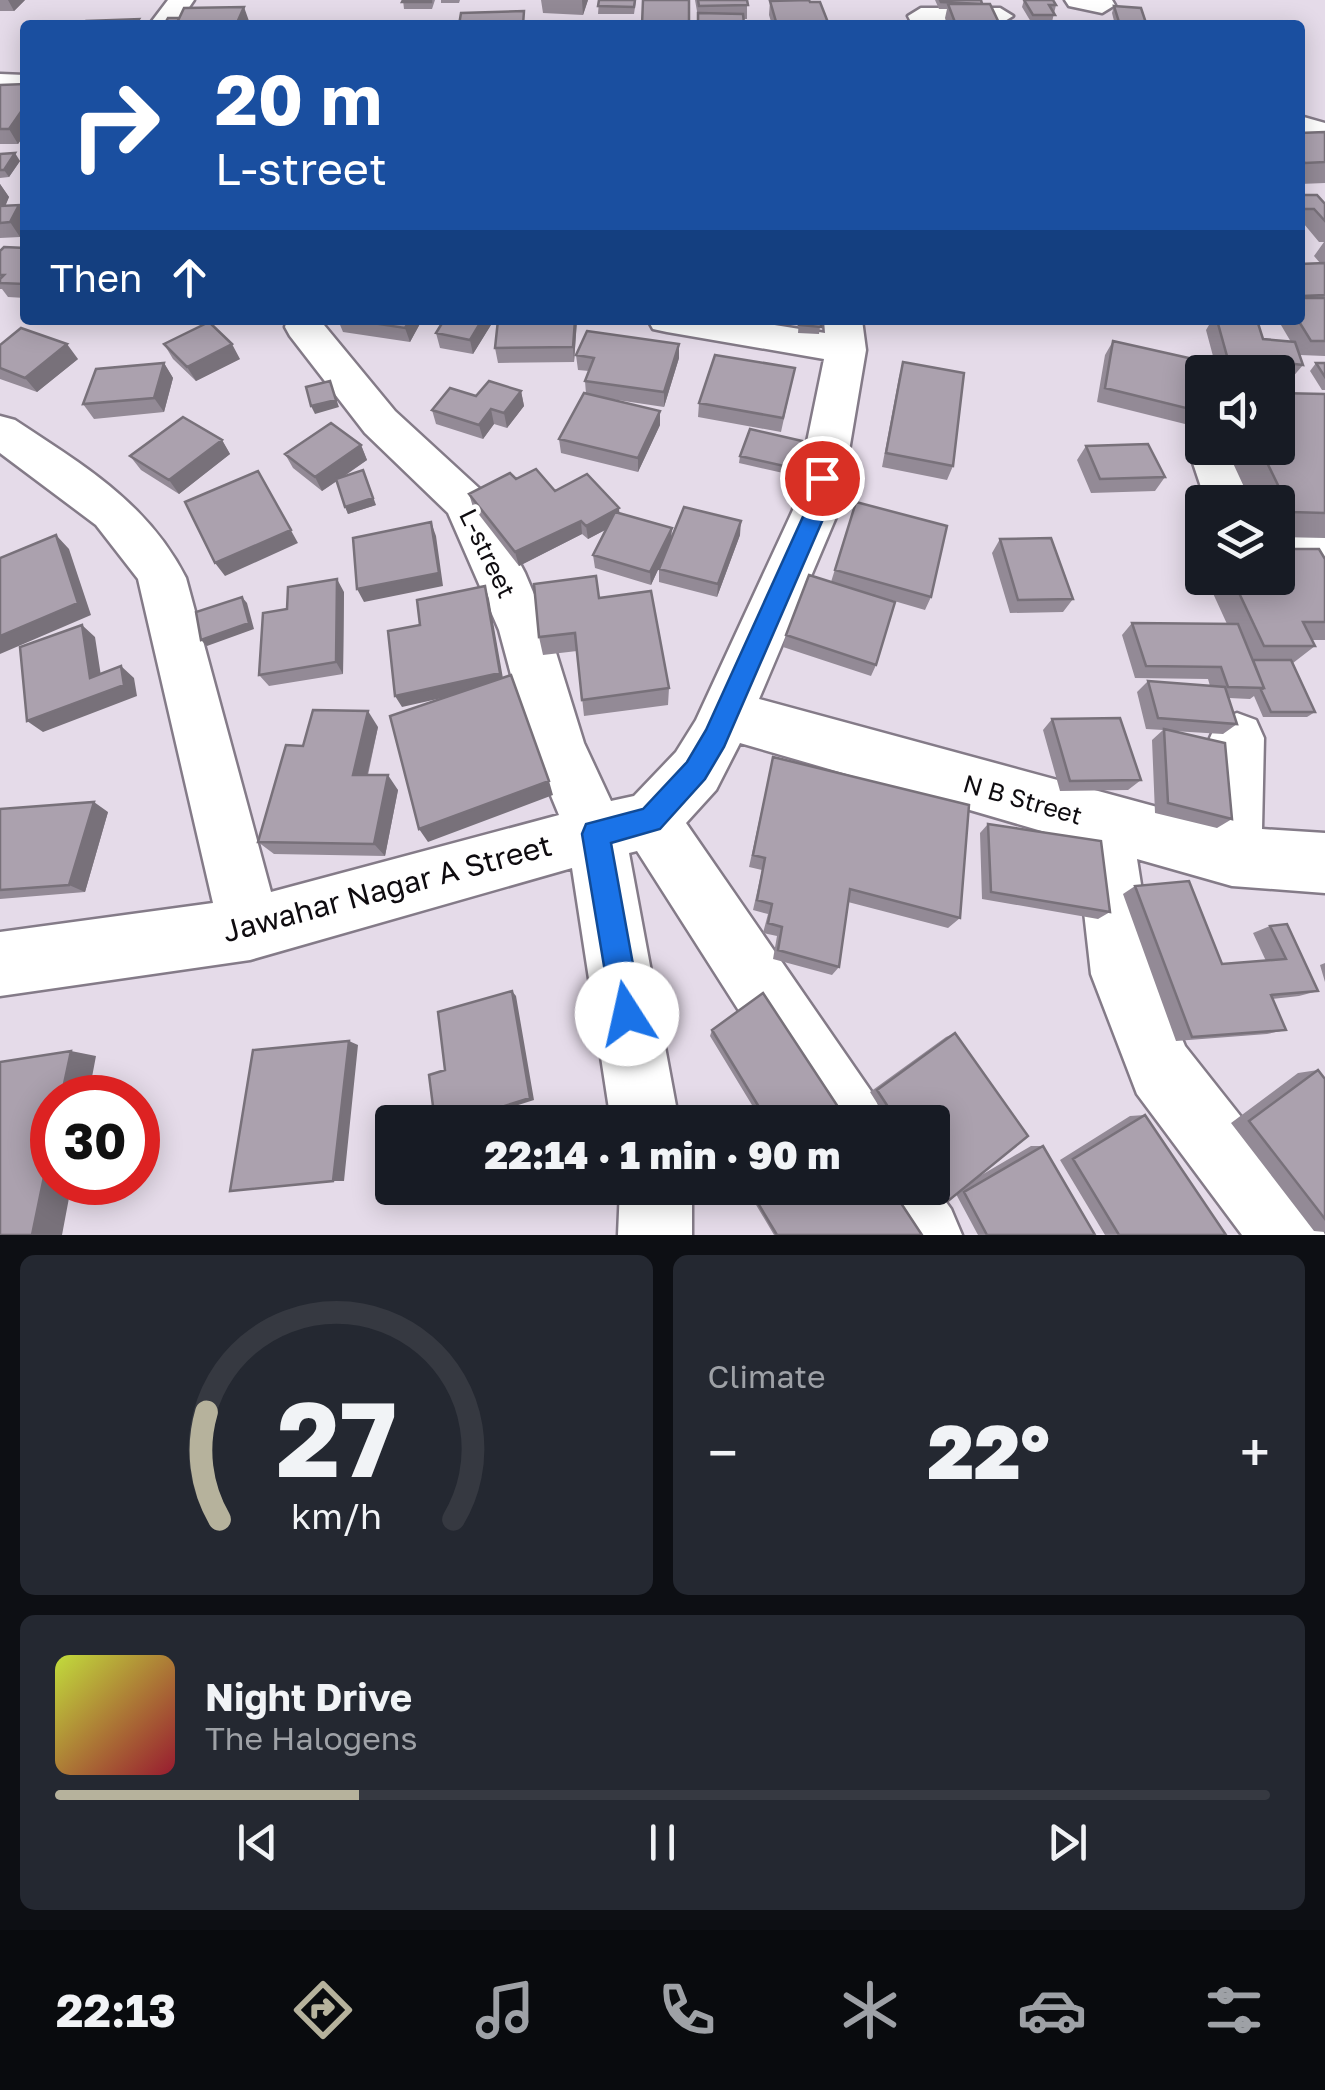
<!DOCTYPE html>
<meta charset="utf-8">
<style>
body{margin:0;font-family:"Golos Text",sans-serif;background:#242831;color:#f1f3f6;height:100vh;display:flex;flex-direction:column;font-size:38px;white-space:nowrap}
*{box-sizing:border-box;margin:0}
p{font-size:32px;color:#9ea1a6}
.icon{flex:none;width:55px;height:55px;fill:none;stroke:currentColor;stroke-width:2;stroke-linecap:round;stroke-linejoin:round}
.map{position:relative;height:1235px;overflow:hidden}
.side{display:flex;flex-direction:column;gap:20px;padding:20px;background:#0d0f14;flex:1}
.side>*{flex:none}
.top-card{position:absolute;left:20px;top:20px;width:1285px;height:305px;border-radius:10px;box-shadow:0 5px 25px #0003;background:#1a4fa0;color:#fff;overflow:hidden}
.tools{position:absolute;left:1185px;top:355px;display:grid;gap:20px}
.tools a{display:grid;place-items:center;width:110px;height:110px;border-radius:10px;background:#171b24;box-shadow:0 5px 25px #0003;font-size:50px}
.speed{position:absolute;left:30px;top:1075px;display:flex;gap:20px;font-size:50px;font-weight:700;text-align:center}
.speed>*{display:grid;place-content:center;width:130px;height:130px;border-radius:50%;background:#171b24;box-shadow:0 5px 25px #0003;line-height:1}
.speed .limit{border:15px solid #d22;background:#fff;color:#111}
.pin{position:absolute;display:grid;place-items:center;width:85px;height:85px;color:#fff;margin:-42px;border:5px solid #fff;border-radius:50%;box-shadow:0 2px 10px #0007}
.me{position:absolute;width:110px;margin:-55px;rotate:350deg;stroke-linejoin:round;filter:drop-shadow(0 0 8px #0008)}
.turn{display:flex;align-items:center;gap:35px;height:210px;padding:0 30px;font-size:45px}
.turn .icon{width:130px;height:130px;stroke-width:2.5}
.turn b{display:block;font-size:70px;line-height:85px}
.then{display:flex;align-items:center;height:95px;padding:0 30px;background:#0003;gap:20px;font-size:38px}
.big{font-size:75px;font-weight:800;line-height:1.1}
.side .widget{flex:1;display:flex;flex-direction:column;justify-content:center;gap:15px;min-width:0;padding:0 35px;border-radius:15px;background:#242831}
.side .dial{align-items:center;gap:0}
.dial svg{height:260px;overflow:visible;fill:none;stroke:#363941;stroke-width:7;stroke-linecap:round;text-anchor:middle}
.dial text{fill:#f1f3f6;stroke:none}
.song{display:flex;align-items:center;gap:30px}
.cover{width:120px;height:120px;border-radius:15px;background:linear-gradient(135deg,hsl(70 70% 55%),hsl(350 70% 35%))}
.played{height:10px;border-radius:5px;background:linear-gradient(90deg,#b6b29c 25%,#363941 25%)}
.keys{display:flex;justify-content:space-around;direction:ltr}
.heat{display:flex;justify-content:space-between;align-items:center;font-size:55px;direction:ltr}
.side .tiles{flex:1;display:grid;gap:20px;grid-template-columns:1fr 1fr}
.widget:last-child{grid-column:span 2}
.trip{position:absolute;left:375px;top:1105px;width:575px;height:100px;border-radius:10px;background:#171b24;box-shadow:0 5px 25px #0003;font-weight:800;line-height:100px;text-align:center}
.dock{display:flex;height:160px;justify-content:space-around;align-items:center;background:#090b0e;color:#9ea1a6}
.dock .icon{width:70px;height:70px}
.dock .active{color:#b6b29c}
.dock b{font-size:45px;color:#f1f3f6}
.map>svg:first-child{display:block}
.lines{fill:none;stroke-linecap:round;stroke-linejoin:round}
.street-casing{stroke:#847b88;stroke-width:5}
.street{fill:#fff;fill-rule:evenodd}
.wall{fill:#938a96}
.shaded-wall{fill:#78717a}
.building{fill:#aba1ae;stroke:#78717a;stroke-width:2.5}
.route{fill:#1a73e8;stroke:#114b97;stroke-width:2.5}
.labels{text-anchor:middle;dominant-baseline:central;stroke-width:9;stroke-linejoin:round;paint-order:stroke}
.street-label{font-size:25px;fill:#0e0b0f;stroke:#fff}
.near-street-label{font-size:30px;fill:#0e0b0f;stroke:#fff}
</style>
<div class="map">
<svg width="1325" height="1235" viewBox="0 0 1325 1235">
<rect width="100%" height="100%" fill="#e5dbe9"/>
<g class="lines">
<g class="street-casing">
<path id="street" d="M168 0H194L177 25H149Z
M1065 0H1112L1115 5 1102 13 1069 6Z
M921 8H1000L1013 16 1000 24 911 22 908 16Z
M0 74 25 75V93L0 92Z
M1300 116 1325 123V142L1300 135Z
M287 320H325L324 325 395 411 481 490 525 573 549 630 584 743 611 801 634 796 676 752 696 720 793 510 824 359 667 332 653 329 648 320H743L825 333 824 320H862L866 350 839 510 759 699 1205 820 1210 738 1218 720 1237 713 1256 720 1264 738 1262 829 1325 833V893L1232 886 1137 859 1155 974 1185 1046 1314 1209 1325 1235H1242L1137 1094 1091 974 1076 841 740 743 716 790 686 823 875 1097 884 1122H810L637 851 629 853 679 1122H611L572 868 250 960 0 996V932L213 903 138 579 96 525 0 453V416L15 420C83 465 148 503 186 578L271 892 559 815 530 745 499 630 448 513 365 433 290 336 285 327Z
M1202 434V448H1231L1252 502H1206L1188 448 1195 437Z
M1278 522 1325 535V573L1278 559Z
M932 1183 951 1209 962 1235H882L857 1188H932Z
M620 1188H692V1235H618Z"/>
</g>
<use href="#street" class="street"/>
</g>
<path class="wall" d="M0 0H25L14 11H0Z
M403 0H435L432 9H404Z
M441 0H460L459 3H441Z
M541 0H588L583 15 543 13Z
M599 0H636L634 14H598Z
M695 0H747V19H744V25H698V17Z
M935 0H981L1000 25H947L945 18 947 9H939Z
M1024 0 1056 5 1052 22H1031L1022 7Z
M770 1 829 25H772L769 15Z
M1114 6 1146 23V25H1115L1112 13Z
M25 84V134L18 144H0V85Z
M1325 132V183L1300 184V133Z
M0 154 20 161 9 177 0 178Z
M0 184 9 197 5 205 25 213V232L24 230 20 237 0 238Z
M1300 195 1325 204V356L1300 355 1303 365 1291 379 1278 378V372L1217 371 1206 330 1212 320H1257L1263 339 1291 342 1278 320H1300V264L1320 263 1314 256 1324 242H1319L1304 224H1300Z
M25 248V298L8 297 2 289H0V251Z
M338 320H422L410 342 343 332Z
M444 320H494L473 354 440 348 436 333Z
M498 320H577L574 362 498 363 495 348Z
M799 320H821L819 334 798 333Z
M1113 341 1202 412V420L1197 427 1097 402 1105 355Z
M164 344 240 359 196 381 173 359Z
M0 345 78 359 37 392 0 379Z
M576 355 679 358 664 407 604 398 660 425 638 472 561 453 559 439 586 394 585 381 589 371 578 370Z
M903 362 953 466 947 480 882 467 899 377Z
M164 363 173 378 164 412 94 419 83 404Z
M1316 363H1325V390H1322L1310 371Z
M795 368 781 432 698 417 699 403Z
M1278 386 1281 391 1279 393 1325 394V538L1278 537V502H1251L1226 448H1278Z
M521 391 524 406 507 428 494 424 483 439 436 424 432 410 476 396Z
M222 440 230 454 179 494 141 470 130 456Z
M361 445 367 460 343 477 376 505 348 514 337 481 322 491 293 468 285 454Z
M1086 446 1165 477 1155 491 1091 493 1077 460Z
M801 448 792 475 739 463 740 456Z
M516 479 619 508V513L671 538 740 535 717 597 659 582V569L661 563 651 585 595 568 593 555 607 529 588 539 582 534 519 566 473 507 469 494Z
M856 502 931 597 925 610 853 589 876 665 871 676 783 647 786 635 831 582Z
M1202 523V569L1189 539Z
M1000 539 1073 599 1063 612 1010 613 992 553Z
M1325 559V640H1312L1315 646 1293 663 1315 712 1307 717H1263L1254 696 1250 699 1229 698 1237 724 1223 734 1173 731 1232 819 1217 828 1155 813 1152 740 1163 730 1146 729 1137 692 1148 681 1210 686 1208 679 1135 678 1122 635 1132 623 1227 624 1206 578H1278Z
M344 592 343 674 269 686 259 675 287 609Z
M599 598 669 688 668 705 584 716 577 651 543 655 539 637Z
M1052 719 1141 780 1128 790 1060 791 1043 730Z
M378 727 368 775 398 790 385 856 274 854 258 842 303 746Z
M773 757 960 918 948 928 848 902 839 967 832 975 773 959 777 936 763 933 768 914 753 910 762 870 749 867Z
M0 809 108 812 85 892 0 899Z
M988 824 1110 912 1098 919 982 899 980 833Z
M1135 886 1222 964 1266 961 1253 933 1270 926 1318 991 1299 996 1272 999 1286 1030 1267 1034 1176 1041 1123 894Z
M1325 963V982L1320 965Z
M712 1030 848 1122 755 1110 710 1036Z
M955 1033 973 1180 1031 1146H1043L1095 1235H978L956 1194 948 1201 939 1199 931 1188H932V1122H889L870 1092 946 1037Z
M1318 1070 1325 1079V1232L1314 1231 1231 1123 1298 1073Z
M1145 1115 1226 1235H1105L1060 1160 1130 1116Z
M746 1188H891L922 1235H774Z"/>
<path class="shaded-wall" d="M8 0H25L14 11Z
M582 0H588L583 15Z
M244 7 249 21 247 25H236Z
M25 106V134L18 144 9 129Z
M15 153 20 161 9 177 4 170Z
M0 184 9 197 1 217 0 216Z
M19 205 25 213V227H22L24 230 20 237 10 222Z
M410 320H422L410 342 405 328Z
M482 320H494L473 354 470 340Z
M575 320H577L574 362 573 347Z
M67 344 78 359 37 392 25 378Z
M232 344 240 359 196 381 187 367Z
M679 344V358L664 407V392Z
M164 363 173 378 164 412 154 398Z
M330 381 339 407 315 414 311 406Z
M521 391 524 406 507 428 504 413Z
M491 409 494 424 483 439 479 425Z
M660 411V425L638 472V458Z
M222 440 230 454 179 494 169 480Z
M361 445 367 460 322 491 315 477Z
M258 471 298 543 225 576 215 563Z
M366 477 376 505 348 514 345 507Z
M619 508 620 522 588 539 586 526Z
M581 521 582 534 519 566 515 552Z
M741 521 740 535 717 597 718 584Z
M431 522 436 536 443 586 364 602 357 589Z
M672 528 671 542 651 585 650 572Z
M56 535 69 549 91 615 0 654V636Z
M337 579 344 592 343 674 336 662Z
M485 586 489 599 504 684 402 707 395 696Z
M242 597 247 603 254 629 207 646 201 640Z
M82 625 95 637 103 689 90 678Z
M121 666 134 678 137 696 43 732 27 721Z
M368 711 378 727 364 789 353 775Z
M388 775 398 790 385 856 374 844Z
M549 781 553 795 428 842 419 829Z
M94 802 108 812 85 892 69 885Z
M512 991 516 996 534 1100 464 1122H453Z
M349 1041 358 1045 344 1181H333Z
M71 1051 96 1056 88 1098H61Z
M52 1138V1182H72L62 1235H32Z"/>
<path class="building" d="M403 0H431V2H402Z
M599 0H635L634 7 598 6Z
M643 0H689V25H642Z
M698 0H747L748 5 699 6Z
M809 0 810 2H820L829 25H777L770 1Z
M940 0H981L982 4 941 2Z
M1024 0H1053L1056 5H1049L1055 15H1033Z
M948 4H990L1000 25H956Z
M1114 6 1141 8 1146 23 1119 22Z
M244 7 236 25H176L184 8Z
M524 11 523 25H459L461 13Z
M698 13 743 14 744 24 698 23Z
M168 18H179L176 25H164Z
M139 19 135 25H83L86 21Z
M25 84V106L9 129H0V85Z
M1325 132V162L1305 163 1300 157V133Z
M15 153 4 170H0V154Z
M1300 195H1317L1325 204V221L1314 209H1300Z
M19 205 10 222 0 223V206Z
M4 247 25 248V284L0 283V279L4 275H0V251Z
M1325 263V295L1302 296 1300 293V264Z
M1300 298H1325V341H1311L1298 320H1300Z
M353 320H410L405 328Z
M444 320H482L470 340 436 333Z
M498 320H575L573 347 495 348Z
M800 320H821V327L799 325Z
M1217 320H1257L1263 339 1295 342 1303 365 1227 356Z
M209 322 232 344 187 367 164 344Z
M21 328 67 344 25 378 0 368V345Z
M587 331 679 344 664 392 585 381 594 358 576 355Z
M1113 341 1211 363 1210 372H1202V412L1105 388Z
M715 355 795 368 783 418 699 403Z
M903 362 964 373 953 466 886 453Z
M164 363 154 398 83 404 96 369Z
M1316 363H1325V377Z
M330 381 336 400 311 406 306 387Z
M489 381 521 391 504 413 491 409 479 425 432 410 450 388 476 396Z
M584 393 660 411 638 458 559 439Z
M1278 393 1325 394V513L1291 512 1260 448H1278Z
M183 417 222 440 169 480 130 456Z
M331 423 361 445 315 477 285 454Z
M750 429 802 441 793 468 740 456Z
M1148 444 1165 477 1100 479 1086 446Z
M536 469 555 491 587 474 619 508 586 526 581 521 515 552 469 494 510 473 516 479Z
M363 470 373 498 345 507 336 479Z
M258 471 291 530 215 563 185 502Z
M856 502 947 526 931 597 835 570Z
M684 507 741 521 718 584 659 569Z
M615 512 672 528 650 572 593 555Z
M431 522 439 573 357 589 353 538Z
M56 535 78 603 0 636V558Z
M1051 538 1073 599 1018 600 1000 539Z
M1278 549H1319L1325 559V622H1303L1315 646H1264L1232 578H1278Z
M809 575 895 602 876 665 786 635Z
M596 576 599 598 651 591 669 688 582 700 575 633 539 637 534 584Z
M337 579 336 662 259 675 263 613 287 609 288 587Z
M485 586 500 673 395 696 388 631 420 625 417 600Z
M242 597 249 623 201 640 196 612Z
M1132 623 1238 624 1264 688 1228 687 1221 667 1146 666Z
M82 625 90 678 121 666 124 685 27 721 20 647Z
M1253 660H1291L1315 712H1271L1261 690 1264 688Z
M511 675 549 781 419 829 390 716Z
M1148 681 1225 687 1237 724 1158 718Z
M313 710 368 711 353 775H388L374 844 258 842 286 745 303 746Z
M1120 718 1141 780 1070 781 1052 719Z
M1164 729 1225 743 1232 819 1168 803Z
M773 757 969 805 960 918 850 889 839 967 778 950 782 927 768 923 772 904 757 900 765 858 753 855Z
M94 802 69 885 0 890V809Z
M988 824 1101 841 1110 912 991 892Z
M1189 881 1222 964 1286 959 1270 926 1287 924 1318 991 1271 995 1286 1030 1192 1037 1135 886Z
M512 991 530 1098 453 1122H435L429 1075 445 1070 438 1012Z
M763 993 848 1122H738L759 1107 712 1030Z
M955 1033 1028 1136 948 1201 932 1177V1122H898L877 1090Z
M349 1041 333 1181 230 1191 253 1050Z
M71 1051 61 1098H52V1138L32 1235H0V1062Z
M1318 1070 1325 1079V1219L1249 1121Z
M1145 1115 1226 1235H1119L1073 1159Z
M1043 1146 1095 1235H987L964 1192Z
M749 1188H891L922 1235H777Z"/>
<path class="route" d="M822 470 832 478 827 510 724 747 705 779 660 829 611 843 642 1014 637 1024 627 1029 616 1024 612 1014 582 834 586 824 643 809 687 762 706 730 806 510 812 478Z"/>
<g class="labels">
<g class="street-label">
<text transform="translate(488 553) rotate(64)">L-street</text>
<text transform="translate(1023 799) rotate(16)">N B Street</text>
</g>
<g class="near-street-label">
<text transform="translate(387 888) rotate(-15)">Jawahar Nagar A Street</text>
</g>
</g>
</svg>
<div class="tools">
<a><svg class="icon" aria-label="sound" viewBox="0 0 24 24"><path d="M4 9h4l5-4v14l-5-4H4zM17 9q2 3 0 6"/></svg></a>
<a><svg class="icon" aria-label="layers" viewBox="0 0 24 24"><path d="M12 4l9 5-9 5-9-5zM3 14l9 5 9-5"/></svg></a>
</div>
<div class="speed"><div class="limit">30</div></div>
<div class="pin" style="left:822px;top:478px;background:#d93025"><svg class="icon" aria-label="arrive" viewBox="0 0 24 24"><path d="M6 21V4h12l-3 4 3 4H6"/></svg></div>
<svg class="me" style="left:627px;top:1014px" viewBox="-20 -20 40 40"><circle r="19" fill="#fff"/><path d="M0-13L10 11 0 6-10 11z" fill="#1a73e8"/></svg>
<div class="trip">22:14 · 1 min · 90 m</div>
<div class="top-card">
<div class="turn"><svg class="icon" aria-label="right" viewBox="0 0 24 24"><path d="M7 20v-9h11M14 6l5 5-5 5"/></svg><div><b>20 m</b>L-street</div></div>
<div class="then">Then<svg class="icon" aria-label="ahead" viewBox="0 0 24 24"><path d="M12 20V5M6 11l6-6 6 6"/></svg></div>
</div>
</div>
<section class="side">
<div class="tiles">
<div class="widget dial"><svg viewBox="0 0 100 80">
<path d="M14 69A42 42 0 1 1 86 69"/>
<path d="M14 69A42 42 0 0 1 10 36" stroke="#b6b29c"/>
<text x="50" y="56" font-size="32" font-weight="700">27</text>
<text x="50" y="72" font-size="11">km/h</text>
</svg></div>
<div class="widget"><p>Climate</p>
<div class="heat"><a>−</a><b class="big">22°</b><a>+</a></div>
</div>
<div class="widget">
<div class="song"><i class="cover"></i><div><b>Night Drive</b><p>The Halogens</p></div></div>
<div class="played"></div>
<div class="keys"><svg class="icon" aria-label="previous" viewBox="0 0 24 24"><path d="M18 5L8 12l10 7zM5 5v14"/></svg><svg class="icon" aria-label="pause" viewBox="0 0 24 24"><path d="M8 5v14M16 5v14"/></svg><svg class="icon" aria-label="next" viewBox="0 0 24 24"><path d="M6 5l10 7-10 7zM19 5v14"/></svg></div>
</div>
</div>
</section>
<nav class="dock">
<b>22:13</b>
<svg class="icon active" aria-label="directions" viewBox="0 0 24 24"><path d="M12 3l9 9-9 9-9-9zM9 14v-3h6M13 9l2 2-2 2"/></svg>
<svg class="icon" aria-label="music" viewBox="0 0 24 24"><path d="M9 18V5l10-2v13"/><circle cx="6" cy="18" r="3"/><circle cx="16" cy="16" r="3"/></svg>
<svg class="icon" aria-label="phone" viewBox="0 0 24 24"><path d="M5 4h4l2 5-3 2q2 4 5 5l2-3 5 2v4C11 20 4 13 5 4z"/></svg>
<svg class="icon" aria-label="climate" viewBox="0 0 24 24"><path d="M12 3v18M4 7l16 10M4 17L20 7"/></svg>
<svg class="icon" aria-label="car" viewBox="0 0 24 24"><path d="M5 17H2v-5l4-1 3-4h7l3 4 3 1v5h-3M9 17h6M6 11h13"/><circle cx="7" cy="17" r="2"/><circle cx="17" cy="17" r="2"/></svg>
<svg class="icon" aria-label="filters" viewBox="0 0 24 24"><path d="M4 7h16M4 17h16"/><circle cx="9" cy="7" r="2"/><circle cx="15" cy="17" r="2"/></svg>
</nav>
